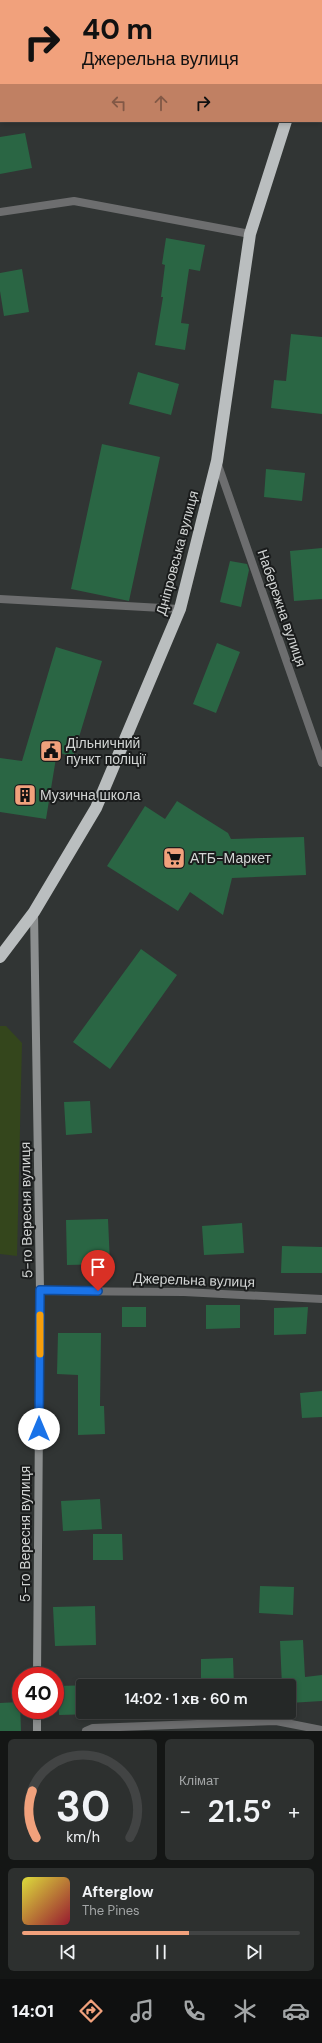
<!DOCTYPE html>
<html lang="uk">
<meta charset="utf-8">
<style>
body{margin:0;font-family:"DM Sans",sans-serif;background:#2d302f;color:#f1f3f6;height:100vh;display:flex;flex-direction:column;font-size:15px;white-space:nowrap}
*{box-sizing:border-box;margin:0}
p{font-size:13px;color:#a3a6a7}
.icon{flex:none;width:22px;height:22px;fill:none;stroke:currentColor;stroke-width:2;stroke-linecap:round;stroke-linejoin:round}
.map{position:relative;height:1731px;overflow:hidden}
.sheet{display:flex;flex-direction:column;gap:8px;padding:8px;background:#141615;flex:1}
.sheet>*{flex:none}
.hud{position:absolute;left:0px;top:0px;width:322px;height:122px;box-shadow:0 2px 6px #0003,0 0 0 1px #424444;background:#f1a17c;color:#111;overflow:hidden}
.speed{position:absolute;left:12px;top:1667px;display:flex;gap:8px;font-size:20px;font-weight:700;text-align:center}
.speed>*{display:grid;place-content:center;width:52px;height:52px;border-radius:50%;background:#252827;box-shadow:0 2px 6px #0003,0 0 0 1px #424444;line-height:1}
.speed .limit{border:6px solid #d22;background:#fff;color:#111}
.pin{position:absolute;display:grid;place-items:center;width:34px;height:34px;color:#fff;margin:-41px -17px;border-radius:50% 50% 50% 0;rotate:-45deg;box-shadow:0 0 4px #0007}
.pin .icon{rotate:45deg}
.me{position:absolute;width:44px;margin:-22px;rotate:0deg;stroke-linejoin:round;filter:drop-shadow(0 0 3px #0008)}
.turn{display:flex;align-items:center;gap:14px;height:84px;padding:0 16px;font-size:18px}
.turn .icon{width:52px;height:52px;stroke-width:2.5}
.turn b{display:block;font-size:28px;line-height:34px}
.lanes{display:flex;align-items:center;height:38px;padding:0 16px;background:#0003;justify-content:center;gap:20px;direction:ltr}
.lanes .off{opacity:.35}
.big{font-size:30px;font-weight:600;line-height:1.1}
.sheet .tile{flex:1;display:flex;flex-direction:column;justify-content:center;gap:6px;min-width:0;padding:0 14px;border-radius:6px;background:#2d302f}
.sheet .dial{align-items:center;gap:0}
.dial svg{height:104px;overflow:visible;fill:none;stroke:#424444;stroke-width:7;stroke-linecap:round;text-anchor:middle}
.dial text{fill:#f1f3f6;stroke:none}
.song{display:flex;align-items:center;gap:12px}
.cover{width:48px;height:48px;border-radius:6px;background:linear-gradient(135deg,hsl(60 70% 55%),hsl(350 70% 35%))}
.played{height:4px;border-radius:2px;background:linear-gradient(90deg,#f1a17c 60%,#424444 60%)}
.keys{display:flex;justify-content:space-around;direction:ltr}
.heat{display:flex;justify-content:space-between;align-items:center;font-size:22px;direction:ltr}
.sheet .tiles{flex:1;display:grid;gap:8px;grid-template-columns:1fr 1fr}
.tile:last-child{grid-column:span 2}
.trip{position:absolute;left:76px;top:1679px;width:220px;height:40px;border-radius:4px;background:#252827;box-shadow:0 2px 6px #0003,0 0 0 1px #424444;font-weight:600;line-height:40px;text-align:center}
.tab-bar{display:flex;height:64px;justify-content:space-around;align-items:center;background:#0f1010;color:#a3a6a7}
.tab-bar .icon{width:28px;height:28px}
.tab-bar .selected{color:#f1a17c}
.tab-bar b{font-size:18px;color:#f1f3f6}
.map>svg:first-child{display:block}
.green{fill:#34461c}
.building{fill:#2a6644}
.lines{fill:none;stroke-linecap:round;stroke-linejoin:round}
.lane{stroke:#6d6e6f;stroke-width:8}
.street{stroke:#6d6e6f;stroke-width:8}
.secondary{stroke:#8c8f8f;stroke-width:8}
.highway{stroke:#babebf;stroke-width:12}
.route-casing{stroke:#114b97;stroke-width:10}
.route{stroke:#1a73e8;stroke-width:7}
.slow{stroke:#f59e0b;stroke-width:7}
.labels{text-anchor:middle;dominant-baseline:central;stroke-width:4;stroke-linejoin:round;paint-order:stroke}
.street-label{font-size:14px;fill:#d2d5d4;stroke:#1a1c1c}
.poi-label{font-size:14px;fill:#d2d5d4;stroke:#1a1c1c;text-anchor:start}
</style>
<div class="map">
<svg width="322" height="1731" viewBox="0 0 322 1731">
<rect width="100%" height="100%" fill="#313534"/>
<path class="green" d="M0 1026H6L22 1043 17 1256 0 1254Z"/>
<path class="building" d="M25 133 32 168 0 174V137Z
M166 238 205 245 200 271 189 269 181 323 189 324 185 350 155 345 163 297H161L165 265 162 264Z
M22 269 29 312 4 316 0 291V273Z
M291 334 322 337V414L271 408 274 380 286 381Z
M138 372 179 384 171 415 129 404Z
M102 444 160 457 129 601 71 589Z
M266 469 305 473 302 501 264 497Z
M322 548V599L294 601 290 551Z
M230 561 247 564 249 570 241 607 220 602Z
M217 643 240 652 216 713 193 704Z
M56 647 102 661 73 757 57 752 46 819 0 812V758L22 761Z
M177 801 228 833 231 839 304 837 306 875 232 878 223 915 190 892 178 911 107 866 145 806 165 819Z
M141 949 177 975 110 1069 73 1042Z
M90 1101 92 1133 66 1135 64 1102Z
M108 1219 110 1264 67 1265 66 1220Z
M242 1223 244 1253 204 1255 202 1226Z
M282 1246 322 1247V1273H281Z
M206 1305H240V1328L206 1329Z
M122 1307H146V1327H122Z
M308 1307 306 1334 274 1335V1308Z
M58 1333H101L100 1406H104L105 1434 78 1435V1375L57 1374Z
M322 1391V1417L302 1418 300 1393Z
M100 1499 102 1529 63 1531 61 1501Z
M93 1534H122L123 1560H93Z
M260 1586 294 1587 293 1615 259 1613Z
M95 1606 96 1645 55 1646 53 1607Z
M303 1640 305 1677 322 1675V1701L289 1703V1686H282L280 1641Z
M233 1658 234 1686H159L201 1679V1659Z
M94 1685 83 1686V1712H95V1714L59 1715 58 1686Z
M20 1702 21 1731H0V1703Z"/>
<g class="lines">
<path class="lane" d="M0 599 180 609"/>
<path class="street" d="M0 212 74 201 250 234
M217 462 322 763
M40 1291 184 1292 322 1299
M86 1731 93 1728 276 1721 322 1730"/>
<path class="secondary" d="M34 912 40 1291 37 1676
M37 1731V1710"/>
<path class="highway" d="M321 11 322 8
M0 957 34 912 96 808 180 609 217 461 250 234 286 121"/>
</g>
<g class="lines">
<g class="route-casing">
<path id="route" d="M39 1429 40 1290 98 1291"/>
</g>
<use href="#route" class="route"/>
<path class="slow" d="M40 1354V1315"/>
</g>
<defs>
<g id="civic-square" transform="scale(1.15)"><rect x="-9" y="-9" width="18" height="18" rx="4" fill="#f1a17c" stroke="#1a1c1c"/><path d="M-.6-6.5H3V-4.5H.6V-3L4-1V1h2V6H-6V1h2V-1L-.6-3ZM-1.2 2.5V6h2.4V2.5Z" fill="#111"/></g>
<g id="building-square" transform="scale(1.15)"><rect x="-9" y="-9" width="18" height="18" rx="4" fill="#f1a17c" stroke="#1a1c1c"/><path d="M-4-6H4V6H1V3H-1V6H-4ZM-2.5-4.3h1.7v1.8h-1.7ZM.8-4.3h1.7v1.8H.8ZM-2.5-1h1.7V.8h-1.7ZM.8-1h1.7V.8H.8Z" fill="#111"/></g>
<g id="supermarket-square" transform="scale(1.15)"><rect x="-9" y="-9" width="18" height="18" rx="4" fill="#f1a17c" stroke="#1a1c1c"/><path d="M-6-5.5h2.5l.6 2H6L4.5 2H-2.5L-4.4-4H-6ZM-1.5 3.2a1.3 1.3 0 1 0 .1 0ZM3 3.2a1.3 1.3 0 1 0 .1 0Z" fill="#111"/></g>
</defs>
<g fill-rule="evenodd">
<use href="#civic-square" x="51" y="751"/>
<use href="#building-square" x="25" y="795"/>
<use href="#supermarket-square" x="174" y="858"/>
</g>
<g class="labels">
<g class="street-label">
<text transform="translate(177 553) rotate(-75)">Дніпровська вулиця</text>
<text transform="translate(282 608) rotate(71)">Набережна вулиця</text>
<text transform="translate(26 1210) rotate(-91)">5-го Вересня вулиця</text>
<text transform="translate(194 1280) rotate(2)">Джерельна вулиця</text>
<text transform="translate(25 1534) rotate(-90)">5-го Вересня вулиця</text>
</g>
<g class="poi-label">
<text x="66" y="743">Дільничний<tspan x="66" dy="16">пункт поліції</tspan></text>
<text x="40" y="795">Музична школа</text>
<text x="190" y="858">АТБ-Маркет</text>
</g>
</g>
</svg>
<div class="speed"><div class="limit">40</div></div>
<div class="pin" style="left:98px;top:1291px;background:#d93025"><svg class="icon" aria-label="arrive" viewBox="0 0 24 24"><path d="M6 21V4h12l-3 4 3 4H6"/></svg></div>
<svg class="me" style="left:39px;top:1429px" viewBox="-20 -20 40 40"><circle r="19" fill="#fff"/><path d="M0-13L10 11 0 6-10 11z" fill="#1a73e8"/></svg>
<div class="trip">14:02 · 1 хв · 60 m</div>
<div class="hud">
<div class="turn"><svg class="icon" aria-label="right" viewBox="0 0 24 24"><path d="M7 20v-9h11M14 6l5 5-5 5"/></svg><div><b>40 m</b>Джерельна вулиця</div></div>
<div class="lanes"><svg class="icon off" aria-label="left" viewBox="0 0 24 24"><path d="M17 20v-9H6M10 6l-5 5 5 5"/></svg><svg class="icon off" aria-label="ahead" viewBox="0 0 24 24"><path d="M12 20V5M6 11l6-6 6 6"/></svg><svg class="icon" aria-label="right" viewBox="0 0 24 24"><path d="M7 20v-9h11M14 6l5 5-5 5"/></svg></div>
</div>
</div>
<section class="sheet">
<div class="tiles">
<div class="tile dial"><svg viewBox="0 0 100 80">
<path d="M14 69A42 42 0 1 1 86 69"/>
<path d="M14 69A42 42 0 0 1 11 33" stroke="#f1a17c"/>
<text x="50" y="56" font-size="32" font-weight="700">30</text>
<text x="50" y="72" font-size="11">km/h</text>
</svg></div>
<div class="tile"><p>Клімат</p>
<div class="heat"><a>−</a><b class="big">21.5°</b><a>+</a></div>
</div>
<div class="tile">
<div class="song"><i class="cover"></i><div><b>Afterglow</b><p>The Pines</p></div></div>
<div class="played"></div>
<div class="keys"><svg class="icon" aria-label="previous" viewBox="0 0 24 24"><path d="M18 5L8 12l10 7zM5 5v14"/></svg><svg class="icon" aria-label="pause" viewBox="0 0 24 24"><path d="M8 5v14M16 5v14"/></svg><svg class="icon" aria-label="next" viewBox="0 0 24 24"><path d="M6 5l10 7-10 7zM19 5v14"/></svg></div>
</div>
</div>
</section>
<nav class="tab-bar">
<b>14:01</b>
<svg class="icon selected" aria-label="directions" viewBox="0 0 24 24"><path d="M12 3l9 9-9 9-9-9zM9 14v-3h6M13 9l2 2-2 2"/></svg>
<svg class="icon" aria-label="music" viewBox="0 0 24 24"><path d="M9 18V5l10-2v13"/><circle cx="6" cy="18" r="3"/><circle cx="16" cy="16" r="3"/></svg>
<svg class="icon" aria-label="phone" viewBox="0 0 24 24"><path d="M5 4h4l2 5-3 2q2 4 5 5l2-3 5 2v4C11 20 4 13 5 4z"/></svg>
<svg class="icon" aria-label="climate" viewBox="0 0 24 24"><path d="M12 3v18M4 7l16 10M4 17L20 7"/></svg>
<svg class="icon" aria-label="car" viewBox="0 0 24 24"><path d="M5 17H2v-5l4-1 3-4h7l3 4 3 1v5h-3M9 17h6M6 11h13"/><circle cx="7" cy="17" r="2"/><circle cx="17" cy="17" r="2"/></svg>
</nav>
